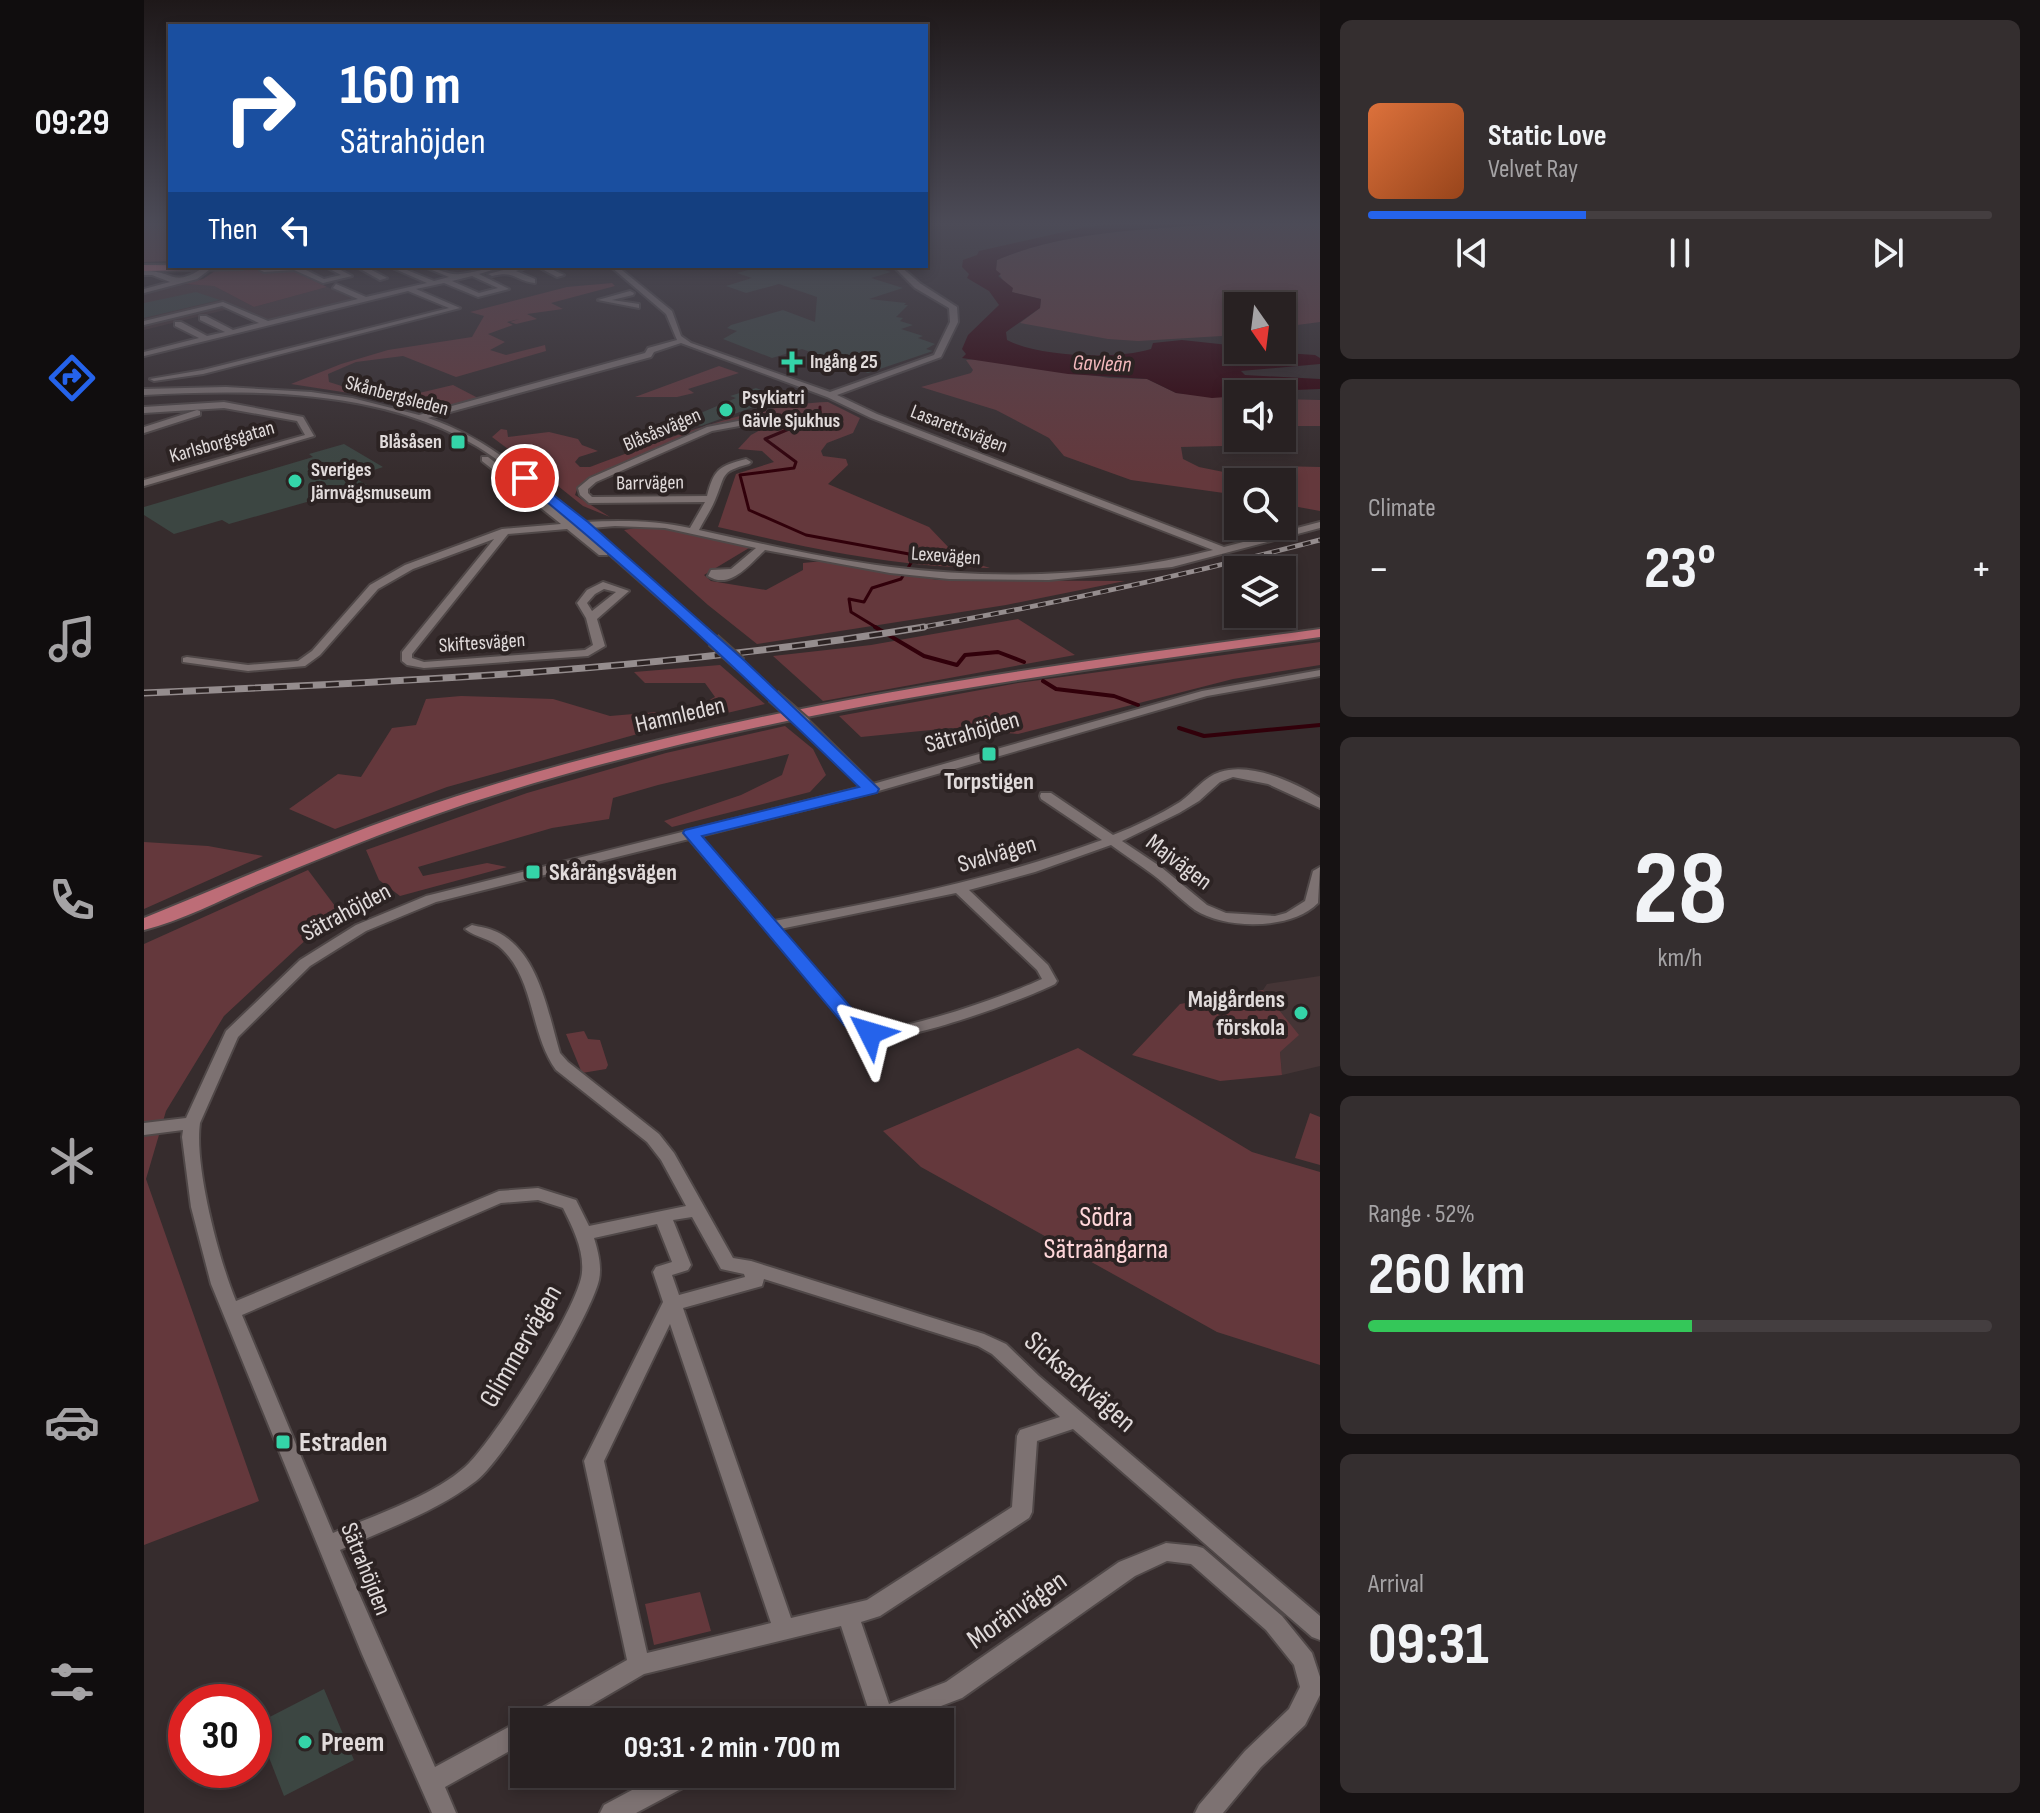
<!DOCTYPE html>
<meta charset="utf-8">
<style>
body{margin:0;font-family:"Sofia Sans Condensed",sans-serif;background:#342e2f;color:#f1f3f6;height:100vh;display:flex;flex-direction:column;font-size:30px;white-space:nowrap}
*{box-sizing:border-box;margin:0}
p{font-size:26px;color:#a5a3a5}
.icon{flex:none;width:44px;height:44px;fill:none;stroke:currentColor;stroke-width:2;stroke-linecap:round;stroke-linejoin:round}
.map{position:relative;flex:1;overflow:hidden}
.sheet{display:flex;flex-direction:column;gap:20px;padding:20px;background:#161213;width:720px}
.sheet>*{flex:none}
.banner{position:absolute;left:24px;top:24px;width:760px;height:244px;border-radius:0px;box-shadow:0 4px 12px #0003,0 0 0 2px #443e40;background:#1a4fa0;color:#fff;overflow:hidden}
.needle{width:52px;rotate:166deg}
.controls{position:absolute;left:1080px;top:292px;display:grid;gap:16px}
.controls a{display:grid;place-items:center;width:72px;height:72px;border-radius:0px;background:#282122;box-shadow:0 4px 12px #0003,0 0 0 2px #443e40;font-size:40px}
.speed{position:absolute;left:24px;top:1684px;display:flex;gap:16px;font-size:40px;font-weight:700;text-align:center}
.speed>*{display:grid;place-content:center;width:104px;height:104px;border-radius:50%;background:#282122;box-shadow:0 4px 12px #0003,0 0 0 2px #443e40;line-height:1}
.speed .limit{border:12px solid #d22;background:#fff;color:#111}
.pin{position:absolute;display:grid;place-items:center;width:68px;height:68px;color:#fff;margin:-34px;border:4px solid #fff;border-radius:50%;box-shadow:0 2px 8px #0007}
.me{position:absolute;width:88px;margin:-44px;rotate:310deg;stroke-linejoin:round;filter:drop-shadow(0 0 6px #0008)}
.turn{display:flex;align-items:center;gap:28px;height:168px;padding:0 40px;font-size:36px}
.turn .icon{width:104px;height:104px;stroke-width:2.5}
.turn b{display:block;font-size:56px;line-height:68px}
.then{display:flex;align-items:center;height:76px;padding:0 40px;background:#0003;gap:16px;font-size:30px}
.big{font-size:60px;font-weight:700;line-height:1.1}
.sheet .card{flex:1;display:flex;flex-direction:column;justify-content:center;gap:12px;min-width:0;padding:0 28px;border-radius:12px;background:#342e2f}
.sheet .dial{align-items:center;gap:0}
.dial b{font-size:104px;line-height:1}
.song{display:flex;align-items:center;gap:24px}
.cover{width:96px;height:96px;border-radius:12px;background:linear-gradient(135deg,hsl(20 70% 55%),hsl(20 70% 35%))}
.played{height:8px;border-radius:4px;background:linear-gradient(90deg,#2563eb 35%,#443e40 35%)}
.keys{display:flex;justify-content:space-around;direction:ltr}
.heat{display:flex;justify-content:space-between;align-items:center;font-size:44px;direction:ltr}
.charge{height:12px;border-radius:6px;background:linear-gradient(90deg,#34c759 52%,#443e40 0)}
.trip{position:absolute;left:366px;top:1708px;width:444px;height:80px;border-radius:0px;background:#282122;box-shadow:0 4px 12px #0003,0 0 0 2px #443e40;font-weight:700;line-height:80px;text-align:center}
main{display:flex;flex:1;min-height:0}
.menu{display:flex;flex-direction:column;width:144px;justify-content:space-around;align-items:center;background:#100d0e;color:#a5a3a5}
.menu .icon{width:56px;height:56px}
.menu .current{color:#2563eb}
.menu b{font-size:36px;color:#f1f3f6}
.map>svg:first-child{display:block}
.built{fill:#453536}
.green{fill:#64383c}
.water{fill:#31000a}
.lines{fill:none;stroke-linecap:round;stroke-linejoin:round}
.stream-far1{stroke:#31000a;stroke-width:3}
.stream{stroke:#31000a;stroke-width:4}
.building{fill:#3c4642}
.minor-casing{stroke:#504848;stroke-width:4}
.major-casing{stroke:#504848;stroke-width:4}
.minor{fill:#7d7272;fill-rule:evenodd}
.major{fill:#bd6d77;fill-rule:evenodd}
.rail-far1-casing{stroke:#958d8e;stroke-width:5}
.rail-casing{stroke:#958d8e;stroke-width:7}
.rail-far1{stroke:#2c2323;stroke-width:3;stroke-dasharray:8;stroke-linecap:butt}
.rail{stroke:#2c2323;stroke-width:4;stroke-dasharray:13;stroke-linecap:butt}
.minor-bridge-casing{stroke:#504848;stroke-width:16;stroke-linecap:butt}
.minor-bridge{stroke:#7d7272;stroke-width:12}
.route{fill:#2563eb;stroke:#184099;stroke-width:2}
.poi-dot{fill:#34d4a8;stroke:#2c2323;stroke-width:3}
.labels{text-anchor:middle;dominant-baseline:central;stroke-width:8;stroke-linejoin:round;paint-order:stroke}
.far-poi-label{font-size:20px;font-weight:bold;fill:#e1dbdb;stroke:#2c2323;text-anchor:start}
.far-street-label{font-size:20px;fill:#e1dbdb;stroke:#2c2323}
.far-water-label{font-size:22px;font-style:italic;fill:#f4babe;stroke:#2c2323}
.street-label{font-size:24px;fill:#e1dbdb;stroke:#2c2323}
.poi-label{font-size:24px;font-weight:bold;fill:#e1dbdb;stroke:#2c2323}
.near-park-label{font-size:28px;fill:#ffd7da;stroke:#2c2323}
.near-street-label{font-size:28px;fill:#e1dbdb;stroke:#2c2323}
.near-poi-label{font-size:28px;font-weight:bold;fill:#e1dbdb;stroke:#2c2323;text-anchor:start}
</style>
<main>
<nav class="menu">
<b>09:29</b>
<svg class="icon current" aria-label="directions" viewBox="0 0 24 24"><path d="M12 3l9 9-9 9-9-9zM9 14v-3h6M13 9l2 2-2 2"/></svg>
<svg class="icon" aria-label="music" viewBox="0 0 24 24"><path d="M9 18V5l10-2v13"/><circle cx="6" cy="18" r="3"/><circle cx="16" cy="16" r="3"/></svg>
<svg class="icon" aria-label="phone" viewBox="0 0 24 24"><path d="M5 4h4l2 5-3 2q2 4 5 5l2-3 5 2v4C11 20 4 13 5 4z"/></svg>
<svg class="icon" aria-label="climate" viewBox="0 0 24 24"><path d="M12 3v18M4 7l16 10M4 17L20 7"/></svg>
<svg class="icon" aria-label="car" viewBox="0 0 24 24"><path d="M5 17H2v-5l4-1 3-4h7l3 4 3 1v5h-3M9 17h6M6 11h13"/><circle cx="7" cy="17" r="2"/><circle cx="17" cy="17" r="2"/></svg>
<svg class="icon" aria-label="filters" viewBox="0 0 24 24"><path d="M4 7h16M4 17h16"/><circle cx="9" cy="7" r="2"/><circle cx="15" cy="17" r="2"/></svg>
</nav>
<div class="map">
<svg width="1176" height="1813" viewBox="0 0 1176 1813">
<rect width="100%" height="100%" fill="#362c2d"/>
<path class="built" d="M39 284 70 286 110 307 183 287 216 300 112 324 85 309 0 330V293Z
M1176 976V1066L1138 1075 1136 1052 1119 990 1123 984Z"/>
<path class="green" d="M0 221 26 222V261L0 262Z
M1098 221H1176V322L1138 327V306H1094V335L994 341 964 339 876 323 896 308 897 299 867 292 852 270 853 260C930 227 1016 231 1098 221Z
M144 268 183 287 110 307 70 286 39 284 59 279 71 271Z
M468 283 471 286 407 303 419 309 383 314 393 319 372 324 366 322 375 319 363 322 369 325 344 334 361 342 346 350 362 355 401 345 402 351 312 377 259 356 212 362 184 374 185 382 220 393 254 398 309 385 334 398 291 411 250 400 147 384 197 364 244 350 328 337 340 316 326 312 423 287Z
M833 359 966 378 1003 379 1032 393 1094 398V438H1120V445L1037 447 1039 459 1055 467 1119 480 1133 466 1176 467V511L1138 504V482H1094V495L987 480 920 456 905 438 852 410 777 387 827 373 829 370 822 360Z
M575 366 595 373 544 389 550 393 533 397H491Z
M1138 399 1176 400V426H1138Z
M684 402 716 418 709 433 683 443 677 451 679 456 702 459 704 465 684 484 785 527 807 550 824 561 846 568C752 568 665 548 574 527L592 474 630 462 618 451 594 449 607 435 637 419 638 415 570 427 447 476 434 487 431 495 466 517 439 506 389 466 388 456 368 452 348 437 357 429 363 430 364 437 405 432 434 439 438 445 454 451 435 457 431 462 436 467H446C517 441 608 404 684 402Z
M497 527 551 531 610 545 560 575 567 581 622 590 659 570V563L679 561 794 580 981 581 862 605 613 644 564 605 480 530Z
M874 619 931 655 679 701 629 656 727 645Z
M1176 642V665L1089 679 874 734 807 728 717 737 695 716 874 683Z
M576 665 621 704 490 735 303 787 191 829 145 809 194 774 217 777 248 728 272 725 282 699 317 696 409 699 466 716 548 709 571 697 561 683H501L490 672Z
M641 726 669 749 682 775 666 792 528 827 520 821 597 795 638 775 645 754 514 785 469 798 465 819 408 828 274 867 279 876 343 863 363 867 256 896 235 880 222 850 383 793 522 753Z
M0 842 64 846 119 856 0 909Z
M164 870 194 910 80 1016 22 1111 2 1179 115 1501 0 1545V944Z
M1119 990 1155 1035 1136 1052 1138 1075 1076 1081 988 1055 1036 1004Z
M440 1031 444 1039 456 1040 464 1065 462 1069 438 1073 422 1034Z
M934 1048 1108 1152 1176 1172V1365L1073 1332 777 1167 739 1131Z
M1166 1113 1176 1117V1165L1151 1158Z
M556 1592 567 1631 510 1645 501 1604Z"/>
<path class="water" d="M1010 221H1098C1016 231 930 227 853 260L852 270 857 274 854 276 869 288 868 292 897 299 896 308 862 332 863 340C895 357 972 360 1007 349L1009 343 1038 340 1094 346V350L1171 355 1176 358V364L1097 371 1101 375 1176 379V389L1123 391 1124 394 1068 398 1032 393 1003 379 924 374 818 358 822 354 818 349 824 335 855 305 845 291 823 278 825 274 818 267 819 260 833 255 835 251 942 227Z"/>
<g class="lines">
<path class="stream-far1" d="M676 407V416L621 439 652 462 650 468 596 475 605 510 662 535 765 554 767 563 757 579 728 588 720 602 705 599 707 612 735 629"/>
<path class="stream" d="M731 627 780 656 813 665 821 655 854 652 880 662
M899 681 912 689 970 696 994 705
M1035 728 1060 736 1176 725"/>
</g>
<path class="building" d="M619 266H728L747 272 727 278 759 288 725 299 762 303 760 305H764L752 317 759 318 756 321 769 325 757 329 779 336 774 338 791 344 782 349 789 351 724 373 658 349 628 358 579 339 593 331 583 328 587 325 639 310 671 322 673 297 635 284 602 293 582 286 608 278 593 273Z
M52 292 76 300 0 318V303Z
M612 388 637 397 557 426 540 420 592 398 586 396Z
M200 444 239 467 209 477 223 485 85 524 78 520 30 534 0 515V507L169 457 165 454Z
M180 1689 210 1760 140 1796 112 1724Z"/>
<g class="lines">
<g class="minor-casing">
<path id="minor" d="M62 266 69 267 53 279 0 293V289L26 282 8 275H0V271C33 271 27 289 62 266Z
M147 266H179L160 269 180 279 197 275 180 266H189L208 276 179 283 150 270 120 272 116 270Z
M211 266H220L243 278 236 280Z
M244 266H253L290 281 305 277 278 266C291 266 304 276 316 274 332 273 346 266 362 266L335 274 365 289 334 297 300 283 272 289 316 308 59 374 10 381 6 379 59 370 305 308 264 291 0 356V352L55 338 31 326V322H37L63 336 81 332 56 320V316H62L89 330 115 323 78 306 0 325V321L79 302 124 321 214 299 189 288 192 284 222 297 283 283ZM328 276 354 288 335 293 308 281Z
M374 266H388L372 271 391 279V283C371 281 372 270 348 276L344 274Z
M392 266H401L420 275 413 277Z
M466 266H473L528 311 537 336 547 343 686 392 790 355 806 322 805 308 771 288 749 266H756L777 284 813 307 814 322 797 357 693 395 733 414 1080 547 1176 522V528L1028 567 905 580 805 579 746 573 621 550C605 565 586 590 564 576L567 570 587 569 612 548 521 528 471 526 447 528 573 638 575 640 569 643 565 642 464 553 463 555H455L423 529 364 534 268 654V658L280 662 441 650 449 645 442 618 433 603 443 590 459 582 485 591 453 619 461 646 444 656 280 668 263 665 258 661V652L350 539 269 569 234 589 176 655 161 666 104 671 39 662V658L43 657 104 665 154 661 168 651 226 585 261 565 358 529 417 524 338 461V457H344L430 523C399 497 368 468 334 447 238 389 109 389 0 395V389L82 387 167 392 208 398 275 415 501 353 504 348 533 340 522 314ZM537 343 683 397 727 418 1069 550C966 577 853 580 747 567 683 559 619 544 555 530 560 520 567 510 571 500 582 475 575 472 605 464L607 462 602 459C575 466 570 469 563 496L448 497 444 493V489L452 482 568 431 633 419 634 417 630 414 563 427 446 478 434 488 436 495 445 503 561 502 546 528C511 520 476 520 440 522 392 482 345 438 284 418L507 357 510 352ZM460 589 472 592 448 611 443 603 451 594Z
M486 291 490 293 489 295 468 300 495 304V308L454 300Z
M80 402 159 417 170 436 0 486V480L161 435 153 421 80 408 0 413V407Z
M53 410 56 411V415L0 433V427Z
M596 661 600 662 633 694V698H625L592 666 590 664Z
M1176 670V676L1063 696 731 792 556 836 630 921C741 901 852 879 958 840L897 799 896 796 897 793H907L969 835C992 826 1015 815 1036 802 1049 793 1060 777 1076 772 1107 762 1150 782 1176 798V808L1124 784 1089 777 1076 782 1055 801 1035 813 978 841 1017 867 1063 905 1082 913 1131 916 1142 913 1161 901 1169 871 1176 867 1174 903C1148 930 1082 930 1051 910 1036 899 1023 885 1008 874 995 864 980 855 967 845L891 872 825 890 904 965 913 981 911 984C877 1001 759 1044 725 1038 717 1036 709 1030 703 1025L545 839 292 902 222 931 166 966 94 1037 56 1123C50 1166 75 1260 92 1301L355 1191 394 1188 432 1200 445 1226 542 1206 517 1160 503 1142 412 1070C386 1034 391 982 359 950 348 938 332 938 321 929L328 925C336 927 345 928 353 932 395 952 404 1013 416 1053L424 1062 515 1134 530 1153 589 1258 607 1261 840 1334 862 1344 895 1376 1176 1616V1640L1168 1637 929 1429 893 1441 888 1512 885 1518 736 1616 717 1622 745 1704 802 1682 975 1562 1022 1543 1052 1546 1059 1548 1138 1616 1168 1653 1176 1677V1695L1161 1725 1117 1767 1079 1813H1051L1055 1805 1101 1751 1145 1709 1156 1687 1150 1665 1122 1630 1047 1564 1023 1561 991 1576 818 1698 755 1722H715L718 1714 725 1711 697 1626 500 1674 418 1722H380V1743L301 1787 312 1813H288L218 1654 67 1284 47 1207 38 1137 39 1130 0 1135V1123L42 1118 82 1031 156 960 212 925 282 896 718 787 656 726 654 723 656 720H664L729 784 1058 691ZM812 893 893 970 898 979C869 993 758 1033 730 1028 724 1027 718 1021 713 1019L636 929ZM394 1200 419 1208C429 1228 440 1250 438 1272 436 1306 348 1443 321 1467 287 1497 231 1515 189 1533L98 1315 357 1203ZM548 1217 577 1269 600 1274 601 1277 535 1295 528 1275 544 1270 547 1265 529 1220ZM513 1224 528 1262 512 1267 509 1272 519 1302 440 1461 483 1660 388 1714 385 1722 380 1720 372 1723 291 1767 196 1550C242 1529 292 1512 332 1481 362 1458 446 1318 455 1280 458 1266 454 1251 450 1238ZM620 1279 834 1346 848 1354 916 1417 876 1430 873 1436 868 1507 723 1600 647 1618 539 1308 618 1286ZM526 1324 627 1623 503 1653 460 1461Z
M518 1774H554L550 1782 492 1813H456L460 1805Z"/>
</g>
<g class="major-casing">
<path id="major" d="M0 265 103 266 99 269 0 271Z
M1176 629V637C899 675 621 711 354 794 274 818 196 850 119 882 80 898 40 920 0 930V918C113 872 225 822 342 787 614 703 896 667 1176 629Z"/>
</g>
<use href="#minor" class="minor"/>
<use href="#major" class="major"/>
<g class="rail-far1-casing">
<path id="rail-far1" d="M768 629C906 605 1041 575 1176 540"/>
</g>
<g class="rail-casing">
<path id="rail" d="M0 693C260 682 522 670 780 627"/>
</g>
<use href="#rail-far1" class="rail-far1"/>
<use href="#rail" class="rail"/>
<g class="minor-bridge-casing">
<path id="minor-bridge" d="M569 640 596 664
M629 696 660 723"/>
</g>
<use href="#minor-bridge" class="minor-bridge"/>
</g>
<linearGradient id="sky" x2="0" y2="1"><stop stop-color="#1e1819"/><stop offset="0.47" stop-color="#4c4b57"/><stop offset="1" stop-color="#4c4b57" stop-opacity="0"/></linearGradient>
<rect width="1176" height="475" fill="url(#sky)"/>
<path class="route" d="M377 476H385L444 522 601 661 735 789 733 793 558 836 715 1017 736 1033 733 1037H719L701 1026 539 833 541 830 715 787C606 682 496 576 377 481Z"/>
<g class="poi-dot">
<path d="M644 350h8v8h8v8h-8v8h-8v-8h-8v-8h8z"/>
<circle cx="582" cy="410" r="8"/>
<rect x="306" y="434" width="16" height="16" rx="4"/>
<circle cx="151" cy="481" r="8"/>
<rect x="837" y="746" width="16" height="16" rx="4"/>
<rect x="381" y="864" width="16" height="16" rx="4"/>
<circle cx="1157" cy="1013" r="8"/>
<rect x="131" y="1434" width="16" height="16" rx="4"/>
<circle cx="161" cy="1742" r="8"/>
</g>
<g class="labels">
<g class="far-poi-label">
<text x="666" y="362">Ingång 25</text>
<text x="598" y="398">Psykiatri<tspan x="598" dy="23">Gävle Sjukhus</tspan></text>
<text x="298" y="442" text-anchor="end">Blåsåsen</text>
<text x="167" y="470">Sveriges<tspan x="167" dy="23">Järnvägsmuseum</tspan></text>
</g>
<g class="far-street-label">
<text transform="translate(253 396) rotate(15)">Skånbergsleden</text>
<text transform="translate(815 429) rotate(21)">Lasarettsvägen</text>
<text transform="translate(518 430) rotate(-23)">Blåsåsvägen</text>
<text transform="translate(78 442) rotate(-16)">Karlsborgsgatan</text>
<text transform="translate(506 483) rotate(-1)">Barrvägen</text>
<text transform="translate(802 556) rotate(4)">Lexevägen</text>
<text transform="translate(338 643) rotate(-4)">Skiftesvägen</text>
</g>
<g class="far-water-label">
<text transform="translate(958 364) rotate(2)">Gavleån</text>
</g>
<g class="street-label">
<text transform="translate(536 715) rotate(-13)">Hamnleden</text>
<text transform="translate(828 732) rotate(-16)">Sätrahöjden</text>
<text transform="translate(853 854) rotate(-16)">Svalvägen</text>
<text transform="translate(1035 862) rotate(37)">Majvägen</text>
<text transform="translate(202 912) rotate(-28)">Sätrahöjden</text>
<text transform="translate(222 1569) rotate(68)">Sätrahöjden</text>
</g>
<g class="poi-label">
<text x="845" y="781">Torpstigen</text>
<text x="405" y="872" text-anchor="start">Skårängsvägen</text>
<text x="1141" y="999" text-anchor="end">Majgårdens<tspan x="1141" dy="28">förskola</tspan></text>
</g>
<g class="near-park-label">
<text x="962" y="1217">Södra<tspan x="962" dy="32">Sätraängarna</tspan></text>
</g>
<g class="near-street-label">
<text transform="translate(377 1346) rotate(-60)">Glimmervägen</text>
<text transform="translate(936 1382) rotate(41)">Sicksackvägen</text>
<text transform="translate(873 1610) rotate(-35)">Moränvägen</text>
</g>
<g class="near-poi-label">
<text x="155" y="1442">Estraden</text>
<text x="177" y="1742">Preem</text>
</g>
</g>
</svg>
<div class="controls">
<a><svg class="needle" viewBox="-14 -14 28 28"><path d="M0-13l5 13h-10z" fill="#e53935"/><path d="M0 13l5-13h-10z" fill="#a5a3a5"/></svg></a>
<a><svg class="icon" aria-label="sound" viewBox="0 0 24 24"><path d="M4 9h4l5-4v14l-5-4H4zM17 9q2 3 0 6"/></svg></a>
<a><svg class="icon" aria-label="search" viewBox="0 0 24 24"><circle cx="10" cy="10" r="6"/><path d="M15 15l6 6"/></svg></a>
<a><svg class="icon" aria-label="layers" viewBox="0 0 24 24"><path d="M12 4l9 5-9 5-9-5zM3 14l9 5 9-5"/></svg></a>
</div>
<div class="speed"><div class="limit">30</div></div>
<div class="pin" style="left:381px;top:478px;background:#d93025"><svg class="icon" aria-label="arrive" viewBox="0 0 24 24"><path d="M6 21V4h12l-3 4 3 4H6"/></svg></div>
<svg class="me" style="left:726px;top:1033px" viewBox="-20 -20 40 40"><path d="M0-17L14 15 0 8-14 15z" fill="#2563eb" stroke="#fff" stroke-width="4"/></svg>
<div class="trip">09:31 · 2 min · 700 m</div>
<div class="banner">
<div class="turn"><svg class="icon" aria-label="right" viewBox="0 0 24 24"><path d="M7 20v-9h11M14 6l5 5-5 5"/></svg><div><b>160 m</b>Sätrahöjden</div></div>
<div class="then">Then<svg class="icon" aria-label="left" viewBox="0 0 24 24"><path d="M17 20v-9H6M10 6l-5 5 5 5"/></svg></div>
</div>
</div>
<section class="sheet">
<div class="card">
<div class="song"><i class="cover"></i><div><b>Static Love</b><p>Velvet Ray</p></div></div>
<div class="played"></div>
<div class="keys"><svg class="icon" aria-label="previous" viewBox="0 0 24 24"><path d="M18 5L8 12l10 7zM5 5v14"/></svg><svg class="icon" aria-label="pause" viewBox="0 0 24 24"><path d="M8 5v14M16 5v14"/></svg><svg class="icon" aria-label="next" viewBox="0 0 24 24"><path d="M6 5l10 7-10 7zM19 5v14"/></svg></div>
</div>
<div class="card"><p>Climate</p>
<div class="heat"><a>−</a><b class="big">23°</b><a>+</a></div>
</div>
<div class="card dial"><b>28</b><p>km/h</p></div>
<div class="card"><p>Range · 52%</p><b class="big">260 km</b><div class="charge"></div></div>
<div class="card"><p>Arrival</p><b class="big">09:31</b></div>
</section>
</main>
